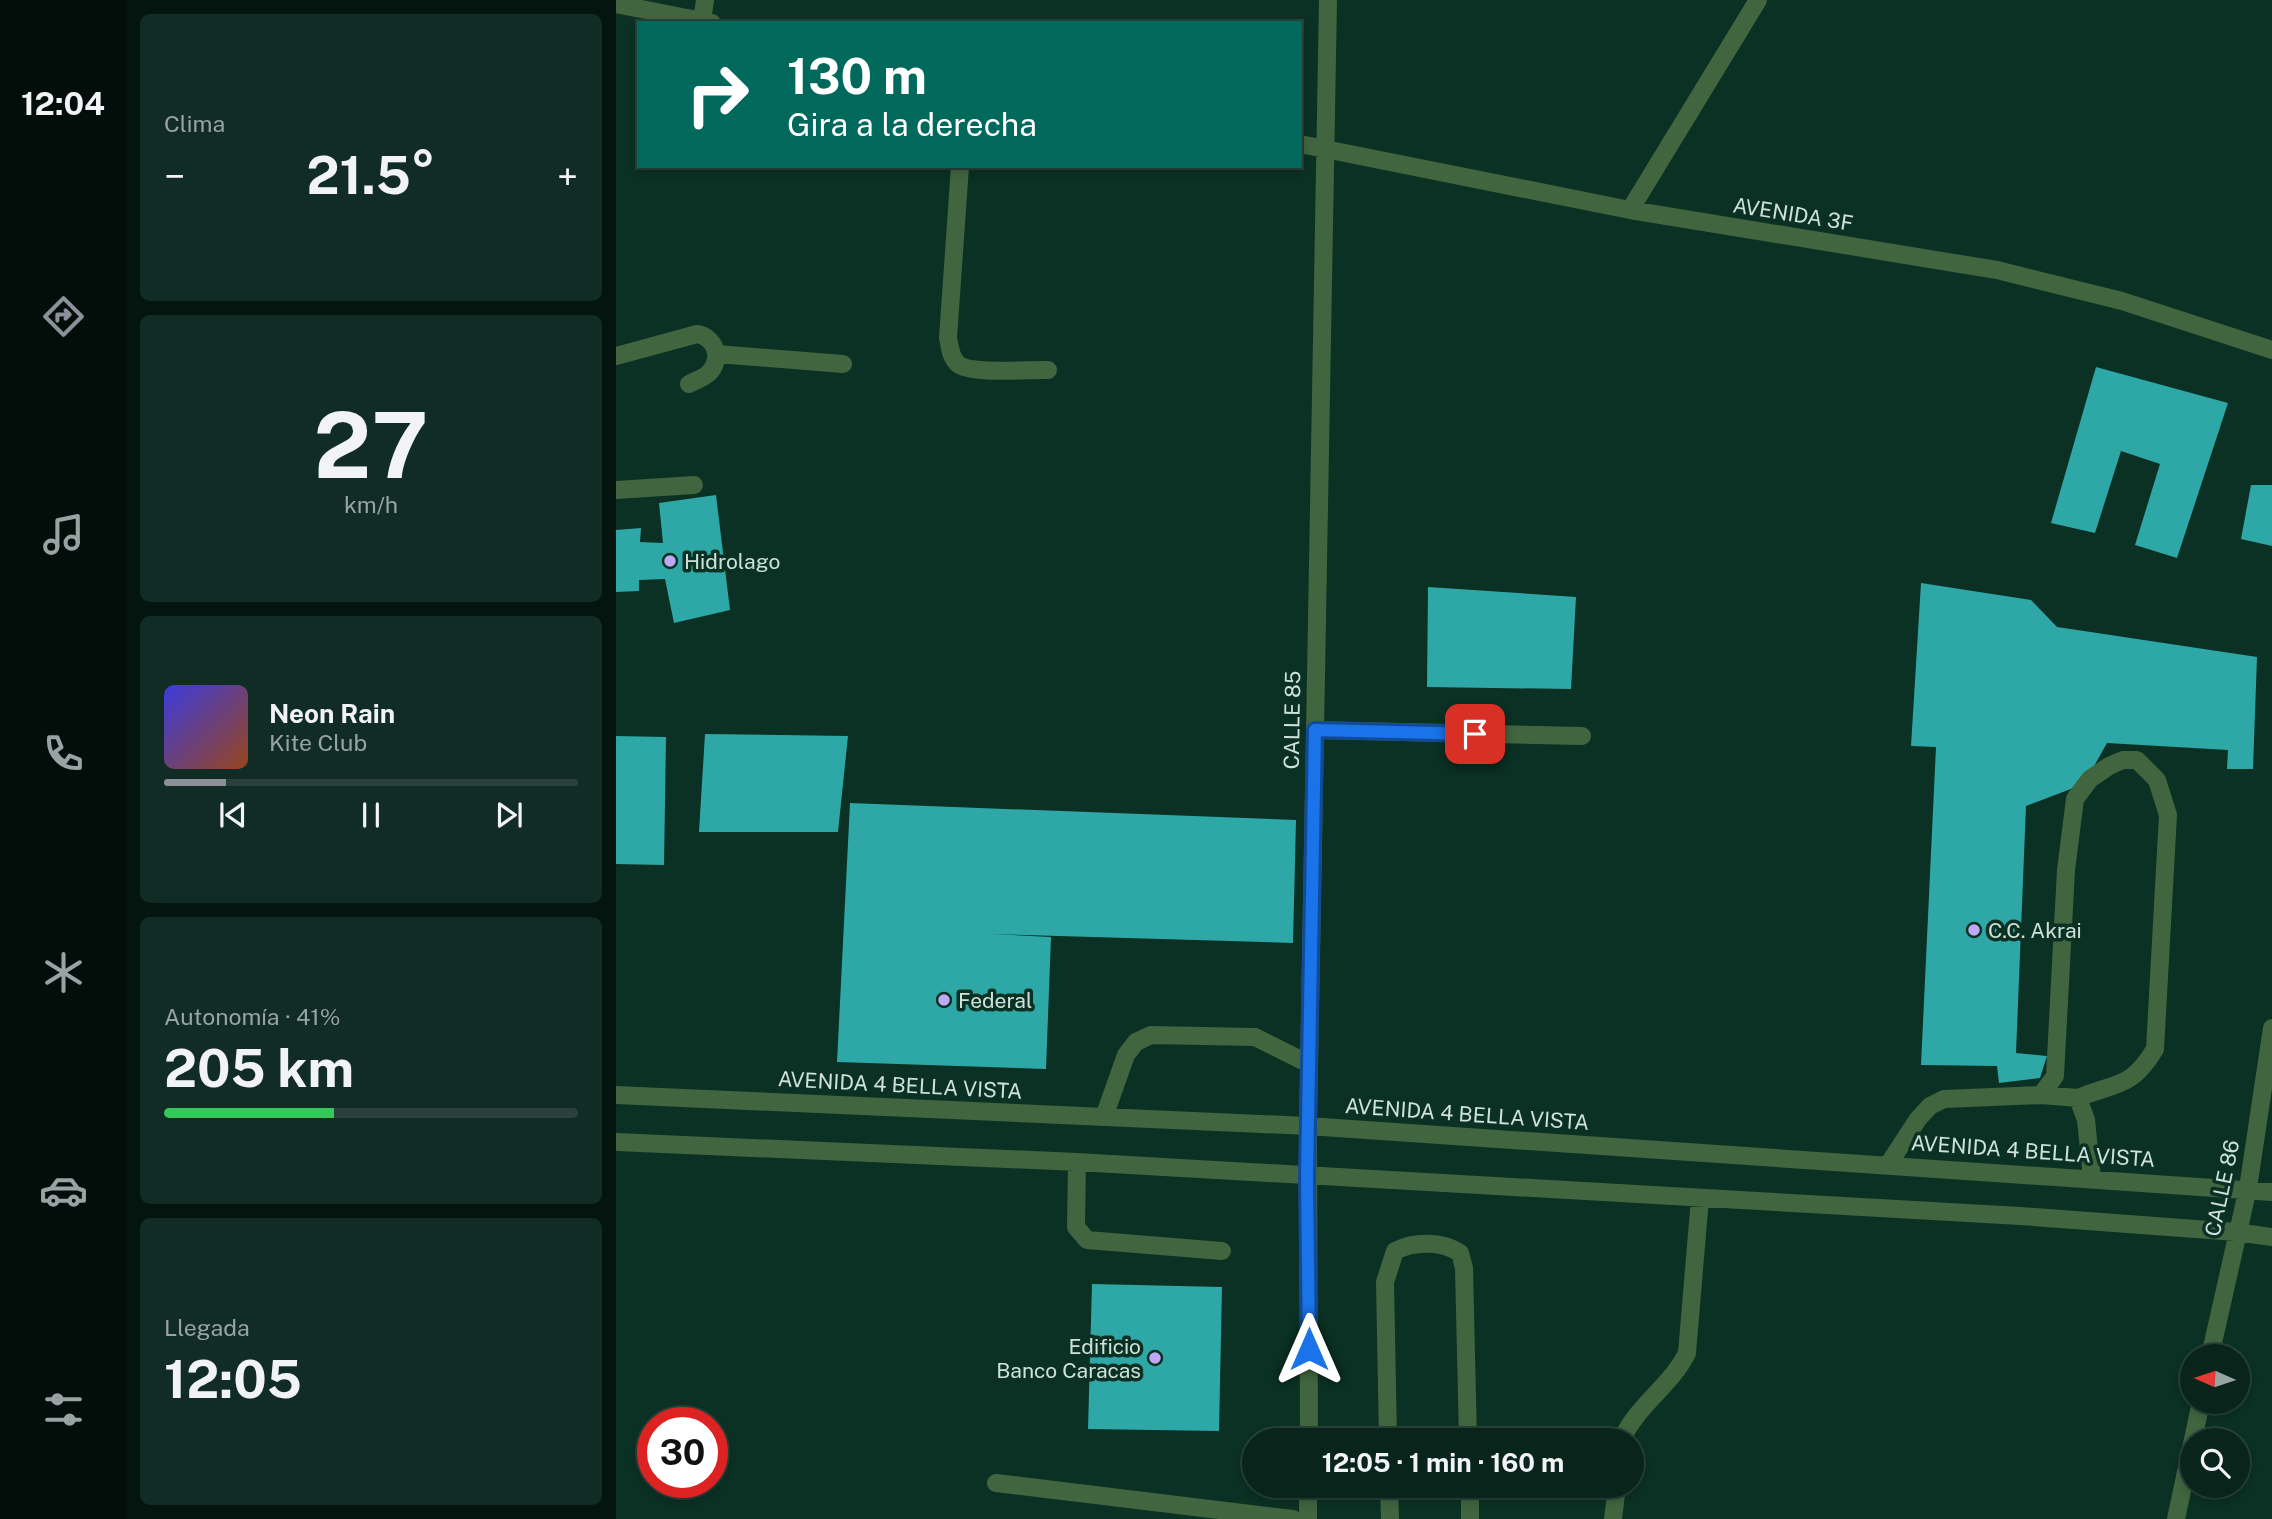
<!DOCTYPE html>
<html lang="es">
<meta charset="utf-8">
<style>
body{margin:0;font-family:"Public Sans",sans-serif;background:#112c24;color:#f1f3f6;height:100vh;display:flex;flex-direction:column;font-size:26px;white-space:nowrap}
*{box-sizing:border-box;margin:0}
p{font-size:23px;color:#98a4a3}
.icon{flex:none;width:38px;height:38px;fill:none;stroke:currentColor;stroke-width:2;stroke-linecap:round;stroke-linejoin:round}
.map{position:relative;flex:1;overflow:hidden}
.panel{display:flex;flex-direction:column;gap:14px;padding:14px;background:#04140f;width:490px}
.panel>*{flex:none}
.banner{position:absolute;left:21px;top:21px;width:665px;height:147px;border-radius:0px;box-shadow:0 4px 10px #0003,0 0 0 2px #29413a;background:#00695c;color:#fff;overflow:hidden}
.needle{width:46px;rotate:273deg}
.tools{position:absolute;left:1564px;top:1344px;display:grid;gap:14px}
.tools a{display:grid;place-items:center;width:70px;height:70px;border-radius:50%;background:#08241b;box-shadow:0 4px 10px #0003,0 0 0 2px #29413a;font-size:35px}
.speed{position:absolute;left:21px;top:1407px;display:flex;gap:14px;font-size:35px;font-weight:700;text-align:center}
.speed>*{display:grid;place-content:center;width:91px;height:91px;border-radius:50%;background:#08241b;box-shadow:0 4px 10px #0003,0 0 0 2px #29413a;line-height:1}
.speed .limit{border:10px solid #d22;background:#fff;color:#111}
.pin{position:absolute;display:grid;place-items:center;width:60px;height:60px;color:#fff;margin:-30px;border-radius:14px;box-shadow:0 4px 10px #0006}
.me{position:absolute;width:77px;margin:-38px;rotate:0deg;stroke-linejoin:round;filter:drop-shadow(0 0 5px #0008)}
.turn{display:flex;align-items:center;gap:24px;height:147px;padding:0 35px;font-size:32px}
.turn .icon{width:91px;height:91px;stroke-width:2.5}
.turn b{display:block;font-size:49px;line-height:60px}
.big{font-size:52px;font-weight:700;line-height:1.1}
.panel .card{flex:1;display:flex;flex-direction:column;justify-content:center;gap:10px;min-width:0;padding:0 24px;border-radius:10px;background:#112c24}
.panel .dial{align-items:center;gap:0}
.dial b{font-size:91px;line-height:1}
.song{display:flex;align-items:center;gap:21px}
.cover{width:84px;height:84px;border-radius:10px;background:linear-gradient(135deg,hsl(240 70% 55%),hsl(20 70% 35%))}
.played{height:7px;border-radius:4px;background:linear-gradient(90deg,#8c9099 15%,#29413a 15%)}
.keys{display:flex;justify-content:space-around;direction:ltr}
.heat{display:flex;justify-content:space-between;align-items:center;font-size:38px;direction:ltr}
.charge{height:10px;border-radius:5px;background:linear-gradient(90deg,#34c759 41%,#29413a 0)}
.trip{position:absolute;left:626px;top:1428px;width:402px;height:70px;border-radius:35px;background:#08241b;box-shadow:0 4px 10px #0003,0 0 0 2px #29413a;font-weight:700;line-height:70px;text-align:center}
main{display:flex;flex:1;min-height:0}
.tab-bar{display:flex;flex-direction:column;width:126px;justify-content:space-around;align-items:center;background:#030e0b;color:#98a4a3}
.tab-bar .icon{width:49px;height:49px}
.tab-bar .active{color:#8c9099}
.tab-bar b{font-size:32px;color:#f1f3f6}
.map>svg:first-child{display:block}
.building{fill:#2ea8a7}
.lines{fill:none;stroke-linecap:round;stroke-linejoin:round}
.minor{stroke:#41653f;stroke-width:18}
.route-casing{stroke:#114b97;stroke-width:18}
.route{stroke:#1a73e8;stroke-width:12}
.poi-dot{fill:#bda9f5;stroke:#0b3024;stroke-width:2.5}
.labels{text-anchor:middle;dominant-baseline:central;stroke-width:7;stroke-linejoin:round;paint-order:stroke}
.street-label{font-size:21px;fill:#cee2da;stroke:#0b3024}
.poi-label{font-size:21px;fill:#cee2da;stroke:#0b3024;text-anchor:start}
</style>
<main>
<nav class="tab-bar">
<b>12:04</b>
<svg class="icon active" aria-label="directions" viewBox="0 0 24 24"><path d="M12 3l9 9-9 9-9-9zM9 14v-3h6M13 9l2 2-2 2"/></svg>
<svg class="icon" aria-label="music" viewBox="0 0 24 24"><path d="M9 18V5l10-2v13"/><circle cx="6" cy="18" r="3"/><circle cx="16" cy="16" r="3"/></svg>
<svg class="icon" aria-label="phone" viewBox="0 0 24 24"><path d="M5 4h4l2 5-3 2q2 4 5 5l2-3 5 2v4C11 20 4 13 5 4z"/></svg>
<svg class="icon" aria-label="climate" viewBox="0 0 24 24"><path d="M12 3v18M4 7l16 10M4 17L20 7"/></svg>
<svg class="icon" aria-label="car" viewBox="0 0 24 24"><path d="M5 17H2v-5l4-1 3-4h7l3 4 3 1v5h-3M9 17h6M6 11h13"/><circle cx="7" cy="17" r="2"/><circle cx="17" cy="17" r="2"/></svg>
<svg class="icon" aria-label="filters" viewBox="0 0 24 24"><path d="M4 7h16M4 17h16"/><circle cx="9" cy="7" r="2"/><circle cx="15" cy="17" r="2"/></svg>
</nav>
<section class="panel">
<div class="card"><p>Clima</p>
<div class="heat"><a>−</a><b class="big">21.5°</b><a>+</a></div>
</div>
<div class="card dial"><b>27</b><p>km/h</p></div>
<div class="card">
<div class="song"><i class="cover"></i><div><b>Neon Rain</b><p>Kite Club</p></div></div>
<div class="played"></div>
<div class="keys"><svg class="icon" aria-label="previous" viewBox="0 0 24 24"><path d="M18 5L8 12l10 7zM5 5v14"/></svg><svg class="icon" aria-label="pause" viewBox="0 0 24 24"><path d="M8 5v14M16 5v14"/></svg><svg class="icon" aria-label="next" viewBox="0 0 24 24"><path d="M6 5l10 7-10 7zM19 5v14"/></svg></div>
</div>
<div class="card"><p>Autonomía · 41%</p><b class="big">205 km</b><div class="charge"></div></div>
<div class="card"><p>Llegada</p><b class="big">12:05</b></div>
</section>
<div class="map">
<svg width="1656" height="1519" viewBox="0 0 1656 1519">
<rect width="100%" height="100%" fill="#0b3024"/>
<path class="building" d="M1480 367 1612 403 1561 558 1519 545 1544 464 1505 451 1479 533 1435 523Z
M1635 485H1656V546L1625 539Z
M100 495 114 610 58 623 49 579 23 580V591L0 592V530L25 528 24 542 47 543 43 503Z
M1305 583 1415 600 1441 627 1641 657 1637 769H1611L1612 750 1491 743 1468 784 1410 806 1400 1053 1431 1056 1424 1078 1383 1083 1381 1066 1305 1065 1320 747 1295 746Z
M812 587 960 597 955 689 811 687Z
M89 734 232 736 222 832H83Z
M0 736 50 737 48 865 0 864Z
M234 803 680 820 677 943 375 934 435 937 430 1069 221 1062Z
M476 1284 606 1287 603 1431 472 1429Z"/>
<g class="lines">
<path class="minor" d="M0 4 96 23
M86 21 89 0
M684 144 1014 210 1381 270 1506 301 1656 350
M344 166 332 338C334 347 334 357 342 364 355 375 413 369 432 370
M1014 210 1142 0
M101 354 227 364
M0 356 81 334C99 337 107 358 93 373 88 378 80 380 73 384
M0 490 78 485
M699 730 966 736
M0 1095 692 1126 1656 1192
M1425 1095 1462 1098
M488 1117 510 1055 520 1042 535 1035 639 1037 693 1064
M0 1142 461 1162 1404 1216 1620 1232 1656 1237
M461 1162 460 1227 471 1240 606 1251
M1272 1165 1302 1119 1314 1106 1328 1099 1425 1095 1439 1076 1450 870 1459 799 1474 779 1493 766 1507 760H1521L1541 780 1552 815 1539 1049C1515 1089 1500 1082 1462 1098L1470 1120 1476 1178
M1594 1356 1632 1188 1656 1028
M693 1440 692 1126 712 0
M772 1440 769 1282 779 1251C798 1241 826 1241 844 1253L848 1268 852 1440
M1006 1440C1019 1407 1055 1386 1071 1353L1084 1198
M380 1483 677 1519
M773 1486 774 1519
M854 1486V1519
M692 1519V1486
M997 1519 1001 1486
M1560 1519 1585 1402"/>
</g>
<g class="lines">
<g class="route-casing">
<path id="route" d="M693 1349 691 1177 699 730 859 734"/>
</g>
<use href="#route" class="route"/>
</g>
<g class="poi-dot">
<circle cx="54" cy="561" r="7"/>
<circle cx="1358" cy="930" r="7"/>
<circle cx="328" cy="1000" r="7"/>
<circle cx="539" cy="1358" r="7"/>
</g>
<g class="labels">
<g class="street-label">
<text transform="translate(1177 214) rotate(9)">AVENIDA 3F</text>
<text transform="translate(676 720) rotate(-89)">CALLE 85</text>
<text transform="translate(284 1085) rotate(3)">AVENIDA 4 BELLA VISTA</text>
<text transform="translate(851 1114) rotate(4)">AVENIDA 4 BELLA VISTA</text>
<text transform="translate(1417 1151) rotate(4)">AVENIDA 4 BELLA VISTA</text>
<text transform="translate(1606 1188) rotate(-78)">CALLE 86</text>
</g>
<g class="poi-label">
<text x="68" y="561">Hidrolago</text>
<text x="1372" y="930">C.C. Akrai</text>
<text x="342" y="1000">Federal</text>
<text x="525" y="1346" text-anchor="end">Edificio<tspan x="525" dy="24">Banco Caracas</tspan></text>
</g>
</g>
</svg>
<div class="tools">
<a><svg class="needle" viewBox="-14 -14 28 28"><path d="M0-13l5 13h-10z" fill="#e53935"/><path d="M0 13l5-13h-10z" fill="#98a4a3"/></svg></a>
<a><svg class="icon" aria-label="search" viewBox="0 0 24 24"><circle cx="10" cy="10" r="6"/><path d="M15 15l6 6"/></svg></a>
</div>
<div class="speed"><div class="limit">30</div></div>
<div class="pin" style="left:859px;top:734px;background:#d93025"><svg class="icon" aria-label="arrive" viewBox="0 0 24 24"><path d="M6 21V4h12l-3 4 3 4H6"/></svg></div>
<svg class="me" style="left:693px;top:1349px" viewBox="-20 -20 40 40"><path d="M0-17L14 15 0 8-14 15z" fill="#1a73e8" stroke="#fff" stroke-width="4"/></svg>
<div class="trip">12:05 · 1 min · 160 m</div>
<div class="banner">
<div class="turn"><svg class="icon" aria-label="right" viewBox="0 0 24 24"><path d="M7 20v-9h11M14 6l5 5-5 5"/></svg><div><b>130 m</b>Gira a la derecha</div></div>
</div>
</div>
</main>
